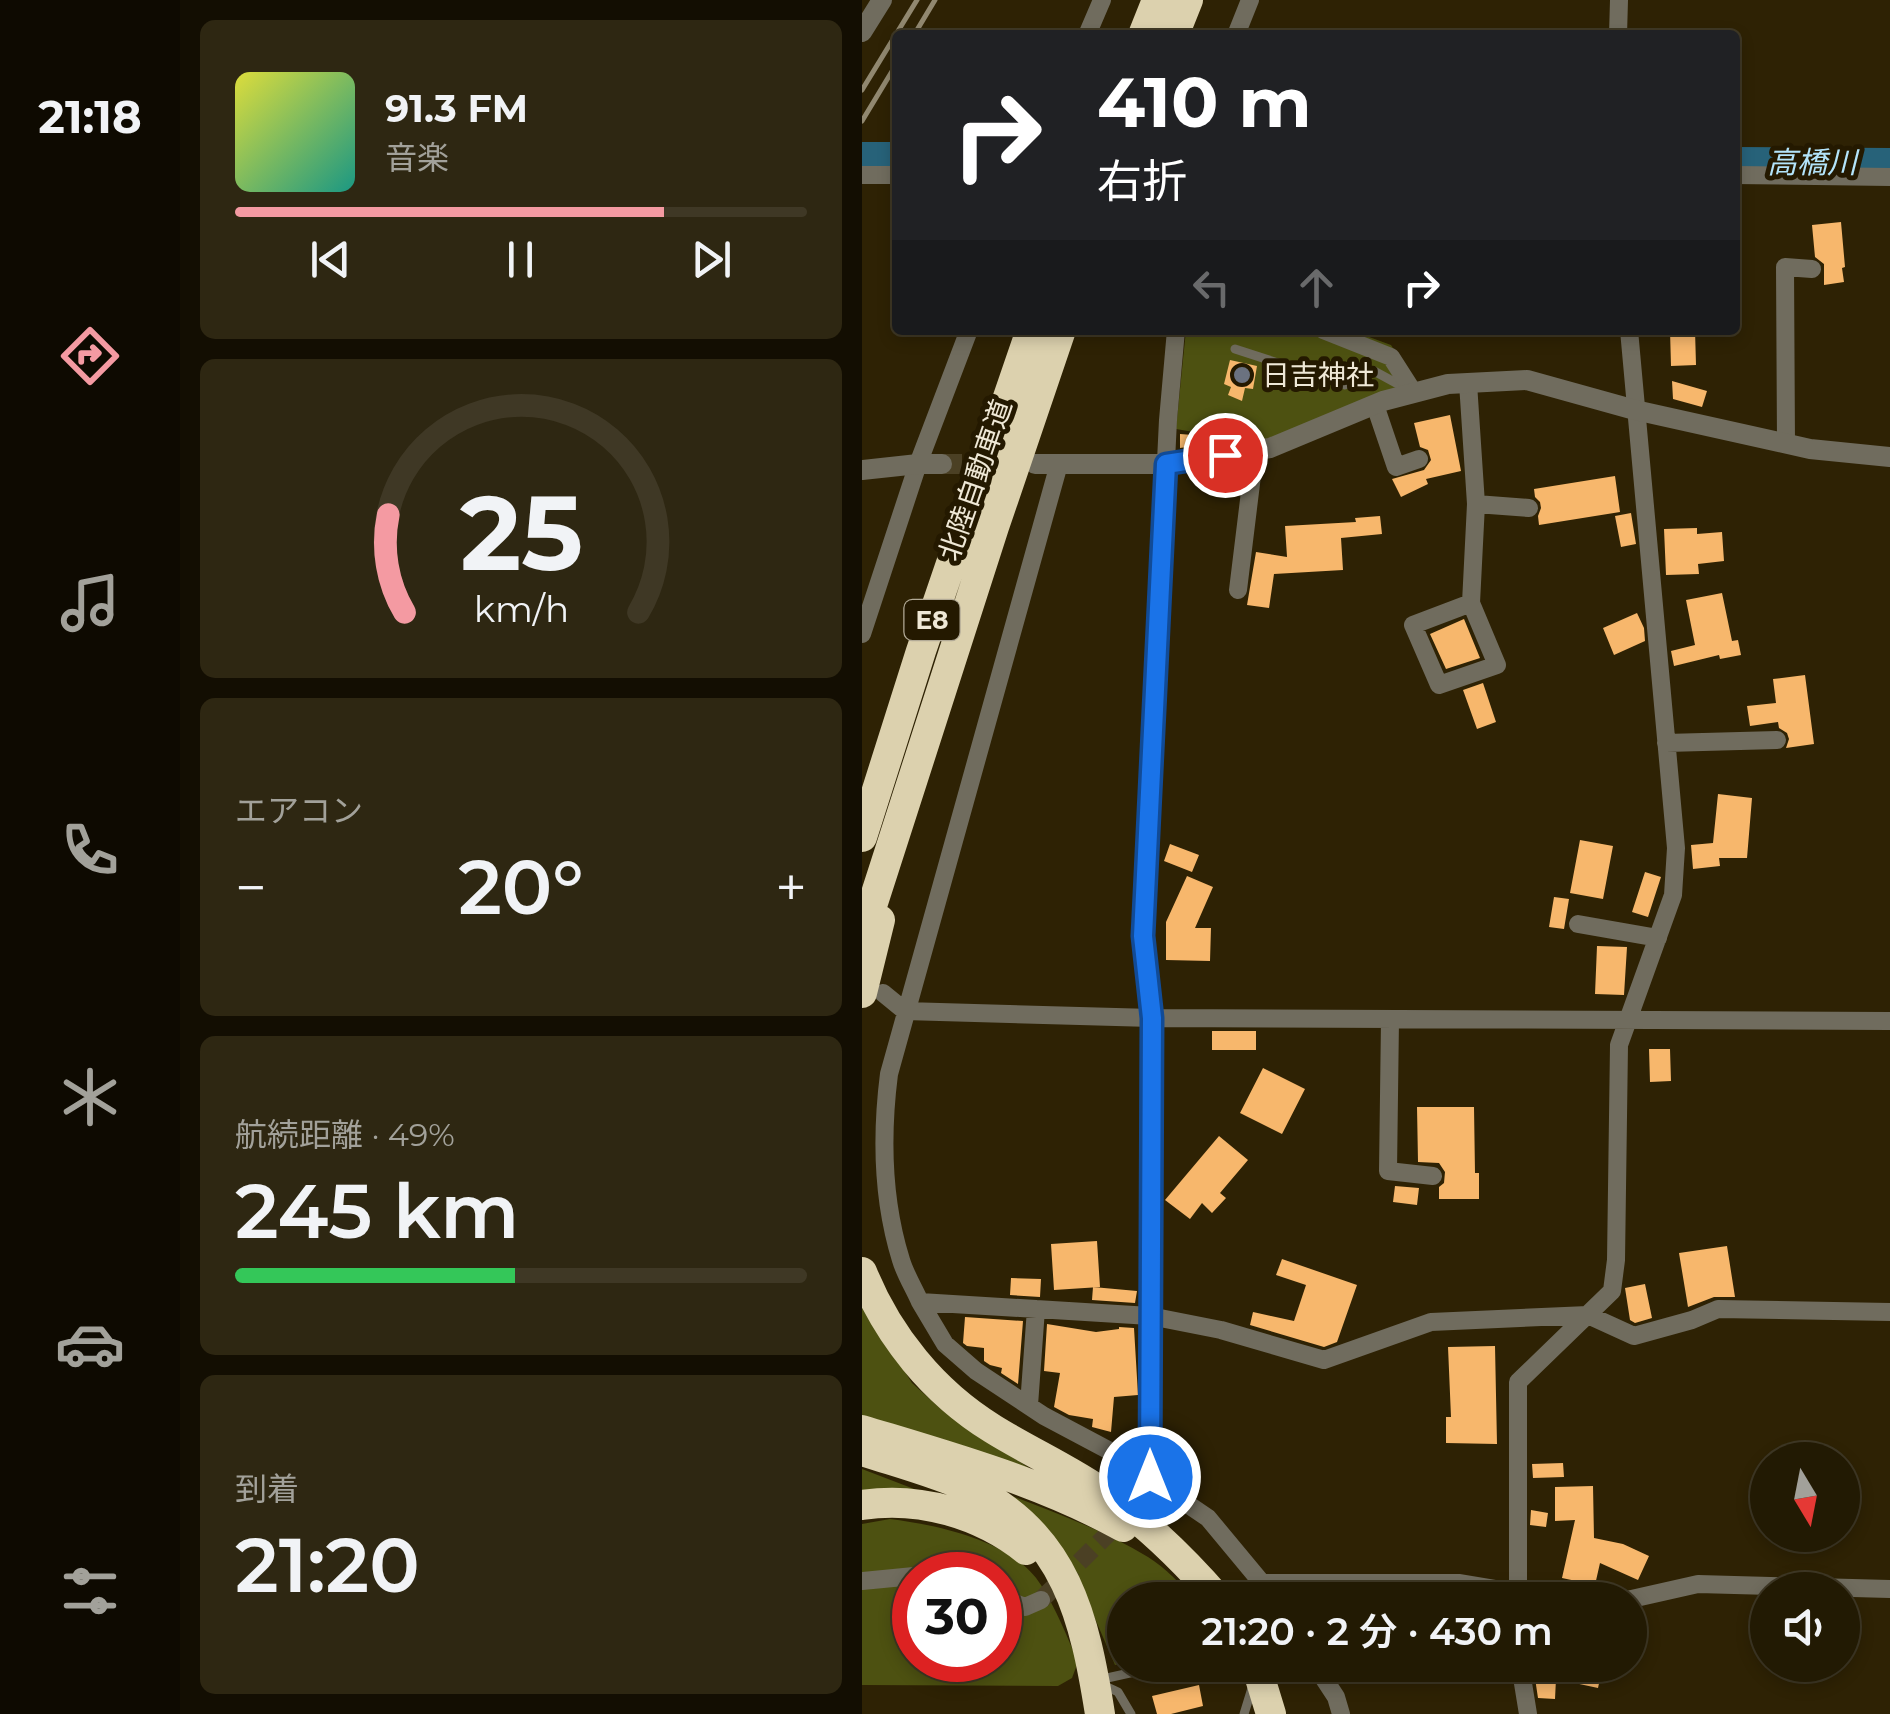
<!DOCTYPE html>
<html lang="ja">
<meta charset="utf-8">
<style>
body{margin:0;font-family:Montserrat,"Noto Sans JP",sans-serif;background:#2e2712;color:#f1f3f6;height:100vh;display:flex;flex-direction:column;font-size:38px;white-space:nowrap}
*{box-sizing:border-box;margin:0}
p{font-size:32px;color:#a2a19a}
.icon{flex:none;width:55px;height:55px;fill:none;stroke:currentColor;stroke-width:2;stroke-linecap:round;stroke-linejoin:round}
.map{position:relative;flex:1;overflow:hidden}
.panel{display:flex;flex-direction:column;gap:20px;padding:20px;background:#130e02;width:682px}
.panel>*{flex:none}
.guide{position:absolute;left:30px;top:30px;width:848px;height:305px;border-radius:10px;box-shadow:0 5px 15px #0003,0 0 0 2px #3f3825;background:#202124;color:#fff;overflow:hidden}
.needle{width:65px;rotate:170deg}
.tools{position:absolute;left:888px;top:1442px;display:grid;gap:20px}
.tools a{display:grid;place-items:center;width:110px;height:110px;border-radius:50%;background:#221a03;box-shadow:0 5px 15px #0003,0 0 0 2px #3f3825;font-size:50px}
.speed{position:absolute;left:30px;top:1552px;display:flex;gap:20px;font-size:50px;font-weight:700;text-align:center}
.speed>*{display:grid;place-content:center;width:130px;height:130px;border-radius:50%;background:#221a03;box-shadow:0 5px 15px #0003,0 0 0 2px #3f3825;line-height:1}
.speed .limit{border:15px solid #d22;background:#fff;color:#111}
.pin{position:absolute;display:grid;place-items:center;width:85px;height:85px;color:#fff;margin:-42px;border:5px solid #fff;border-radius:50%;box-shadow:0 2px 10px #0007}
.me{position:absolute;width:110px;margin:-55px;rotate:0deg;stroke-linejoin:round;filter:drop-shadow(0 0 8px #0008)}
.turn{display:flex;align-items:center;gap:35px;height:210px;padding:0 40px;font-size:45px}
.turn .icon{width:130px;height:130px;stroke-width:2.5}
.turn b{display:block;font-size:70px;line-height:85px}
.lanes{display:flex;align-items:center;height:95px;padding:0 40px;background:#0003;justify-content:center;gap:50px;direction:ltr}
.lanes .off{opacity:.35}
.big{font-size:75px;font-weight:600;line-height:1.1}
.panel .widget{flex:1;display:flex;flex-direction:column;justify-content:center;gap:15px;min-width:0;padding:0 35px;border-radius:15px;background:#2e2712}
.panel .dial{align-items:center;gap:0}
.dial svg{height:260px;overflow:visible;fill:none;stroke:#3f3825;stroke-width:7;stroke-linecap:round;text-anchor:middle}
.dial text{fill:#f1f3f6;stroke:none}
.song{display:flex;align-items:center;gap:30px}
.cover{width:120px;height:120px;border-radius:15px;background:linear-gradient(135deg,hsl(60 70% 55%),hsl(170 70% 35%))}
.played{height:10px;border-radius:5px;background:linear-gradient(90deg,#f49aa2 75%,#3f3825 75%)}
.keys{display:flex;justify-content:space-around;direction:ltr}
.heat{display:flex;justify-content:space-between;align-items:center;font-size:55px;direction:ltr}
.charge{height:15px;border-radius:8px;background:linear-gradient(90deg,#34c759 49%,#3f3825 0)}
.trip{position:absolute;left:245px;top:1582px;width:540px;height:100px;border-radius:50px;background:#221a03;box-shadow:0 5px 15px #0003,0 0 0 2px #3f3825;font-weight:600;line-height:100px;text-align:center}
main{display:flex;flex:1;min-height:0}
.menu{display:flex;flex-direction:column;width:180px;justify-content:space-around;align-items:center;background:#0e0a01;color:#a2a19a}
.menu .icon{width:70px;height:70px}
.menu .selected{color:#f49aa2}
.menu b{font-size:45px;color:#f1f3f6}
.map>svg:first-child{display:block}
.green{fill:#4d5111;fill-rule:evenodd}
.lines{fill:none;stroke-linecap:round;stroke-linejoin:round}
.river{stroke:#276279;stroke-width:30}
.building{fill:#f7b76c}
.minor-tunnel{stroke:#4b4024;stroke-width:18;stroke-dasharray:18 9;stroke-linecap:butt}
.tertiary-tunnel{stroke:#4b4024;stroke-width:20;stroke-dasharray:20 10;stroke-linecap:butt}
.service{stroke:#706c5e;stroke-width:9}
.minor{stroke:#706c5e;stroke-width:18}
.tertiary{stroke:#706c5e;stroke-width:20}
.motorway{stroke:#dcd1ae;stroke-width:30}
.rail{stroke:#918870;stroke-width:5}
.route-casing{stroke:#114b97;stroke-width:25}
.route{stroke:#1a73e8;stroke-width:18}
.worship-dot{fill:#6b7280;stroke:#241900;stroke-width:4}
.labels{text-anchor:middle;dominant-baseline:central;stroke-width:10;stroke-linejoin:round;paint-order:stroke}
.shield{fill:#241900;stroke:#b2aa96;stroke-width:2.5}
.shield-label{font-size:25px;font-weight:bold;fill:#efe8d6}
.poi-label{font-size:28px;fill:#efe8d6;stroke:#241900;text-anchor:start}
.street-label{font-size:28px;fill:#efe8d6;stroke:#241900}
.water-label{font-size:30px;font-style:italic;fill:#b3e4fa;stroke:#241900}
</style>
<main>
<nav class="menu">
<b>21:18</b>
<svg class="icon selected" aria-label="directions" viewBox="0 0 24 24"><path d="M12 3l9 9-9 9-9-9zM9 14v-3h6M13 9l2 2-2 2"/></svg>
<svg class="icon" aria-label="music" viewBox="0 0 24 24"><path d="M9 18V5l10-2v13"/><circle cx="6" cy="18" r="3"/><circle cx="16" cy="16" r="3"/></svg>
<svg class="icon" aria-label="phone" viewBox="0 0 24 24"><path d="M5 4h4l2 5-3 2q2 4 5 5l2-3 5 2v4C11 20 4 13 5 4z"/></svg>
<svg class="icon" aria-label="climate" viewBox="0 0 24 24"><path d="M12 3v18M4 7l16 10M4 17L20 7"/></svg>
<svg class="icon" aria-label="car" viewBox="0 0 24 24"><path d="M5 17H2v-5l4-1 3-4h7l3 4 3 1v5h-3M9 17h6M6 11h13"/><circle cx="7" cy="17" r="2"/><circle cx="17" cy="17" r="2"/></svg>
<svg class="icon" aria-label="filters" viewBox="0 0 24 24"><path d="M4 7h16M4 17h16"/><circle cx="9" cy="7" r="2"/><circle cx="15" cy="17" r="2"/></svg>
</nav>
<section class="panel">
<div class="widget">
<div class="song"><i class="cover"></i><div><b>91.3 FM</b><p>音楽</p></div></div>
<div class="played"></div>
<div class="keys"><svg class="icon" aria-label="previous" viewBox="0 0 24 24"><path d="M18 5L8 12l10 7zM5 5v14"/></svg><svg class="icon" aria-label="pause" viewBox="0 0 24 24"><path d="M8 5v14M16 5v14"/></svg><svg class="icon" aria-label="next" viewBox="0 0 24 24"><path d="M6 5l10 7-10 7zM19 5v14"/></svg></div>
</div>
<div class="widget dial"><svg viewBox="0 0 100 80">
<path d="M14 69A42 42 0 1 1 86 69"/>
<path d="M14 69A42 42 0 0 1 9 39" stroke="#f49aa2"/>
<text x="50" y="56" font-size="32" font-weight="700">25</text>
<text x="50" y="72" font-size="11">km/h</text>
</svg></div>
<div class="widget"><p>エアコン</p>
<div class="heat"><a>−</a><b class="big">20°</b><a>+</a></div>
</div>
<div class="widget"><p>航続距離 · 49%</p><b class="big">245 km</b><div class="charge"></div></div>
<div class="widget"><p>到着</p><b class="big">21:20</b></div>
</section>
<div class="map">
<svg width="1028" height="1714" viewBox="0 0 1028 1714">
<rect width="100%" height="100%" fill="#2e2204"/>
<path class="green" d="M324 330H488L529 345 552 380 405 440 355 436 314 429Z
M0 1303 50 1383 80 1410 188 1482 0 1416Z
M0 1469 94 1505 0 1496Z
M134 1490C184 1509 240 1529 286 1557 304 1568 319 1585 334 1600H262V1663L253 1665 222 1593Z
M28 1519C76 1525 152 1541 179 1585 194 1609 205 1636 216 1662L210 1678 196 1686 0 1685V1524ZM52 1575H138V1660H52Z"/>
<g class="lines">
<path class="river" d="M0 157H35
M872 162 1028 163"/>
</g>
<path class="building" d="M979 222 983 267 980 268 982 282 962 285V264L953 257 950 225Z
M808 330H833L834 365 809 366Z
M368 360 395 366 391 389 383 388 380 401 366 395 369 387 362 384Z
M810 381 845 391 840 407 811 399Z
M588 415 599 471 564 479 566 484 539 497 530 479 562 470 569 460 566 450 558 447 552 423Z
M318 434 370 438V440L318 448Z
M753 476 758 512 677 525 676 516 679 508 678 502 673 497 672 489Z
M769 513 774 544 759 547 753 516Z
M518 516 520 534 479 538 481 570 412 574 407 608 385 605 394 552 425 557 423 526 494 522 493 518Z
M835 528V534L860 532 862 561 836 564 837 574 804 575 802 529Z
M860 593 870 641 876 640 879 655 858 659 857 655 812 666 809 651 833 645 824 600Z
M775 613 782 628 783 641 752 655 741 628Z
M602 619 618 658 584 669 568 634Z
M943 675 952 744 924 748 927 739 925 733 917 728 916 722 888 726 885 706 914 703 911 679Z
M621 683 634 722 615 729 601 690Z
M856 794 890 798 885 858H857L858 866 831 869 829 845 851 843Z
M718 840 751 846 741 899 708 893Z
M308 844 337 855 330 872 302 861Z
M783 872 799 877 786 917 770 912Z
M325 876 351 887 333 928H349L348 961 304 960V922Z
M692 897 707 899 702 929 687 927Z
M735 946 765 947 762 995 733 994Z
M350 1031H394V1050H350Z
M787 1049H808L809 1081 788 1082Z
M401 1068 443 1089 420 1134 378 1113Z
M555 1107H612L613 1173H617V1199H577V1187L582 1183 583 1172 577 1163 556 1162Z
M357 1136 386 1160 358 1193 364 1198 350 1213 340 1203 328 1219 303 1200Z
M533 1186 557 1188 555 1205 531 1202Z
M235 1241 238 1287 192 1290 189 1244Z
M865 1246 873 1297H852L826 1307 817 1253Z
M420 1259 495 1285 475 1342 462 1347 388 1325 391 1312 432 1321 444 1285 414 1275Z
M149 1278 179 1279 178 1297 148 1295Z
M783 1284 790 1318 773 1323 768 1320 763 1288Z
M231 1287 275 1291 273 1303 230 1300Z
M103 1317 161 1321 156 1384 139 1373 140 1368 128 1365 122 1361V1348L105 1346 101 1343Z
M185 1324 234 1332 257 1329V1327L272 1328 276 1395 252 1397 249 1432 230 1427 231 1419 207 1415 192 1407 198 1373 182 1371Z
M633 1346 635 1444 584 1443V1417H589L586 1347Z
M701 1463 702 1477 671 1478 670 1464Z
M731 1486 732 1538 761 1544 787 1556 776 1580 738 1563 733 1585 700 1578 713 1520 693 1521V1487Z
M669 1510 686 1513 684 1527 668 1525Z
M671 1665H741L736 1688 694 1679 693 1699 676 1698Z
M337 1685 341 1706 309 1714H295L290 1696Z"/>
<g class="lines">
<path class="minor-tunnel" d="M179 1600 260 1520"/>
<path class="tertiary-tunnel" d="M80 464H131"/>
<path class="service" d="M373 349 483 385 512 371 545 389
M236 1680 304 1665
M241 1685 256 1692 269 1714
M382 1714 390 1688"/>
<path class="minor" d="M225 35 240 0
M374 35 388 0
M756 35 757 0
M0 175H35
M872 175 1028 177
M461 330 529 357 552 393
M606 383 614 504 667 508
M513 405 534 467 557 459
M924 444 923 267 950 269
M197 464 27 1074C19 1137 20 1199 39 1260 43 1274 52 1288 58 1302L288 1316 359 1330 462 1360 569 1322 726 1315 772 1336 830 1320 856 1309 1028 1312
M376 590 393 451
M609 603 551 625 577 685 635 665 609 603 614 504
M0 634 56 464 107 330
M804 743 915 740
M716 924 796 938
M21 993 43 1011 290 1018 1028 1021
M528 1020 526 1171 571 1176
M58 1302 83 1344 114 1371 182 1416 246 1450 346 1518 400 1583 411 1600
M167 1405 174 1309
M282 1497 288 1477 290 1018 281 935 306 420 314 330
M0 1581 52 1576
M400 1583H598L698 1600
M138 1597 163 1607 179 1600
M656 1600V1382L750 1291 754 1260 757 1045 811 895 814 848 767 330
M765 1600 836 1584 1028 1589
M453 1665 474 1697 479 1714
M658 1665 666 1714"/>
<path class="tertiary" d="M0 32 20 0
M173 464H304L408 448 521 401 586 384 665 380 773 410 948 449 1028 457
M0 470 56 464H80"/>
<path class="motorway" d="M281 35 295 0
M312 35 326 0
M0 837 59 651 169 330
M0 937 132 527 199 330
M0 993 18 920
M0 1272C26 1336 71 1392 131 1429 168 1452 209 1470 244 1495 287 1525 323 1561 357 1600
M0 1430C89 1457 180 1482 261 1527
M0 1451C37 1463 75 1473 110 1489 204 1535 223 1619 238 1714
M0 1505C57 1496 119 1514 164 1550
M394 1665 409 1714"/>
<path class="rail" d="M52 35 73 0
M0 90 55 0
M0 121 35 63"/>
</g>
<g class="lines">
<g class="route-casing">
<path id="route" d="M288 1477 290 1018 281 936 304 464 363 455"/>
</g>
<use href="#route" class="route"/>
</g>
<circle class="worship-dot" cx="380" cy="375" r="10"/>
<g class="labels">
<rect class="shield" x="42.5" y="600" width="55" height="40" rx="8"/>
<g class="shield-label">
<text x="70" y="620">E8</text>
</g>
<g class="poi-label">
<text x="400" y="375">日吉神社</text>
</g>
<g class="street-label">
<text transform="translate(113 480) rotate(-71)">北陸自動車道</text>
</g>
<g class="water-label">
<text x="950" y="162">高橋川</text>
</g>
</g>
</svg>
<div class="tools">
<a><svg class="needle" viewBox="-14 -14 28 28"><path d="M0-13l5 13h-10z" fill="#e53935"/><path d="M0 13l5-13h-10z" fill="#a2a19a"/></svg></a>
<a><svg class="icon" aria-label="sound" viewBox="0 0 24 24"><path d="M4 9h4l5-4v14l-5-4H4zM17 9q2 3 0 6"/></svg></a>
</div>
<div class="speed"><div class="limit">30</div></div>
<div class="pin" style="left:363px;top:455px;background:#d93025"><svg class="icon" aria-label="arrive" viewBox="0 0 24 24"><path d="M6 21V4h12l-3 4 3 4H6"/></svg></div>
<svg class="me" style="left:288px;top:1477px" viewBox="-20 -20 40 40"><circle r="17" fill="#1a73e8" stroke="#fff" stroke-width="3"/><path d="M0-11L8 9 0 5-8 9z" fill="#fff"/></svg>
<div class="trip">21:20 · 2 分 · 430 m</div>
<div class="guide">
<div class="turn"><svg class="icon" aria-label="right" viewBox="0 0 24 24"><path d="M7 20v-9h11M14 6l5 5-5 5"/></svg><div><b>410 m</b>右折</div></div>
<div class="lanes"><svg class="icon off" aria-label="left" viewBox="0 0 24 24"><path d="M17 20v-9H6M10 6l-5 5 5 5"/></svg><svg class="icon off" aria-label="ahead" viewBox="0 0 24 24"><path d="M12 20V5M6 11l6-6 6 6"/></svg><svg class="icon" aria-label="right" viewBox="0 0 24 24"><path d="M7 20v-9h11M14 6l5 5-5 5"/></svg></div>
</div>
</div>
</main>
